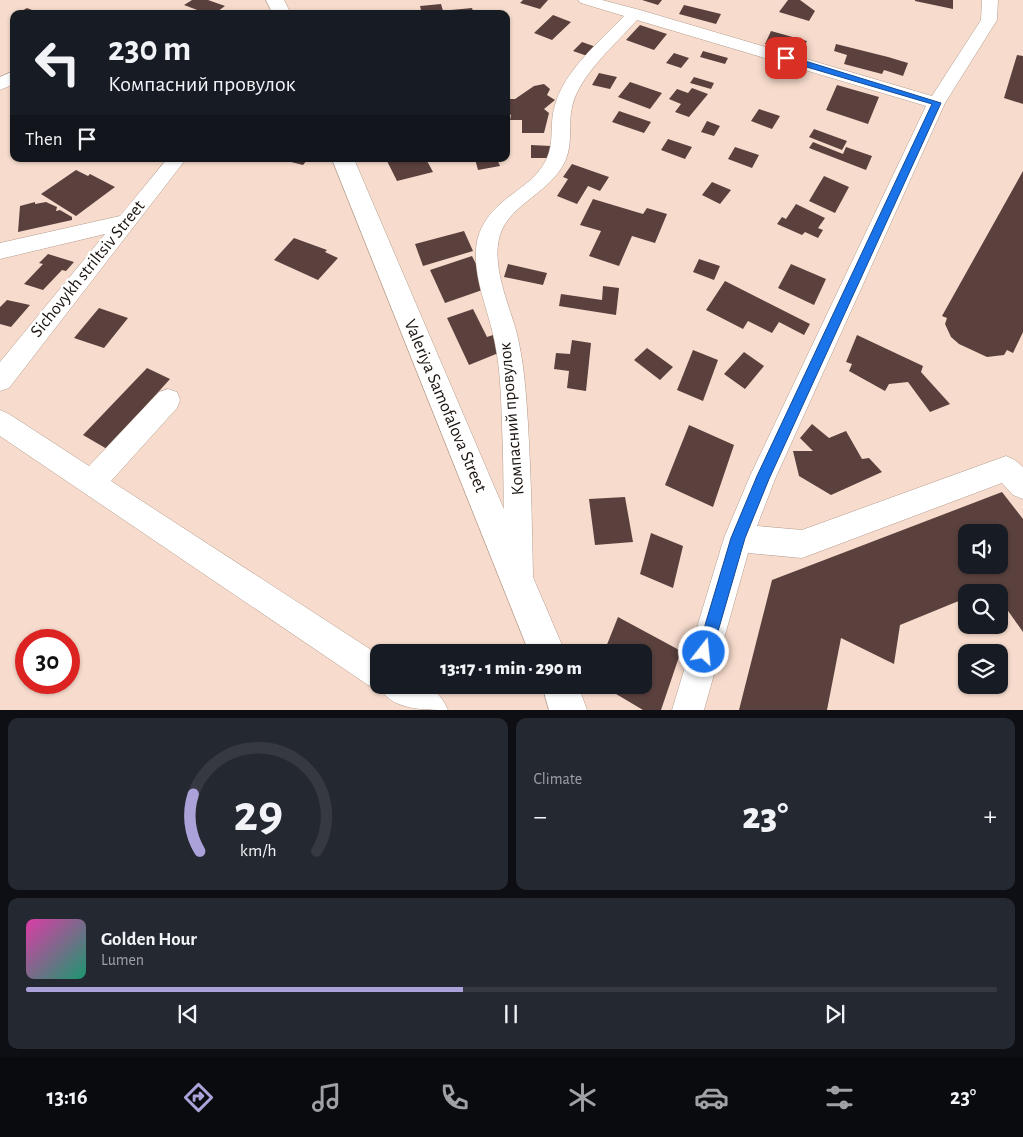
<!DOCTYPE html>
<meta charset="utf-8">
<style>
body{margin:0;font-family:"Alegreya Sans",sans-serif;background:#242831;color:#f1f3f6;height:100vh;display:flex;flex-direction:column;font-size:19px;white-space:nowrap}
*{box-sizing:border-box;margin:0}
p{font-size:16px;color:#9ea1a6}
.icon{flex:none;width:28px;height:28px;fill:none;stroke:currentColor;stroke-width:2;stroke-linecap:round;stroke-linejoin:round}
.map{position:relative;height:710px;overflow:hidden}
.panel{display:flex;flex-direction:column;gap:8px;padding:8px;background:#0d0f14;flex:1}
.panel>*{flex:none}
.banner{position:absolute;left:10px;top:10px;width:500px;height:152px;border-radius:10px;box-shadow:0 1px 4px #0004;background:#171b24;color:#f1f3f6;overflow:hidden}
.fabs{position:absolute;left:958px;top:524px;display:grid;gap:10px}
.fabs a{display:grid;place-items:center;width:50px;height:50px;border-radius:10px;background:#171b24;box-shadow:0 1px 4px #0004;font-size:25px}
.speed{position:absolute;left:15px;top:629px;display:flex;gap:10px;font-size:25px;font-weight:700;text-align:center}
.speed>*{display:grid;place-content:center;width:65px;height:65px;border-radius:50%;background:#171b24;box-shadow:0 1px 4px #0004;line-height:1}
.speed .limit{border:8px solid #d22;background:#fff;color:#111}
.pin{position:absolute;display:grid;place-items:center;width:42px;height:42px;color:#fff;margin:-21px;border-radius:10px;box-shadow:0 2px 8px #0006}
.me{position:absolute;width:55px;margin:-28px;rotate:16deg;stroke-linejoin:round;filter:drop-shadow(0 0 4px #0008)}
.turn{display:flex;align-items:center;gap:18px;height:105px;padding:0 15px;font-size:22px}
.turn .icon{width:65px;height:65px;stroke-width:2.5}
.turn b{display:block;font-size:35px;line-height:42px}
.then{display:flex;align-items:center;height:48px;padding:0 15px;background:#0003;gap:10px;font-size:19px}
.big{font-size:38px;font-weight:800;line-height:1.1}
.panel .tile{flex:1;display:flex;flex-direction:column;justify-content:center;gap:8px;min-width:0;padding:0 18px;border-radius:10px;background:#242831}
.panel .dial{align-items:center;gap:0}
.dial svg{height:130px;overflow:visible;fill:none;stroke:#363941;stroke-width:7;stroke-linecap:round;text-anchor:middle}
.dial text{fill:#f1f3f6;stroke:none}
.song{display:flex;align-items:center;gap:15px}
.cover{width:60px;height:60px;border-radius:8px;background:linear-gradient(135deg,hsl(320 70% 55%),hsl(160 70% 35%))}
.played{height:5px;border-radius:2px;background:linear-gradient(90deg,#aba2da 45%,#363941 45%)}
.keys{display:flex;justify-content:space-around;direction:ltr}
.heat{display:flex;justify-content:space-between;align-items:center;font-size:28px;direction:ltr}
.panel .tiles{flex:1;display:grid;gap:8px;grid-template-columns:1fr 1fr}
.tile:last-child{grid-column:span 2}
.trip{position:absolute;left:370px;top:644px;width:282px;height:50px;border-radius:10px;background:#171b24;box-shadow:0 1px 4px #0004;font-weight:800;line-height:50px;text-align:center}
.tabs{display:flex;height:80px;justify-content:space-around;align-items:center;background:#090b0e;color:#9ea1a6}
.tabs .icon{width:35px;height:35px}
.tabs .active{color:#aba2da}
.tabs b{font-size:22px;color:#f1f3f6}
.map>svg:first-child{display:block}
.building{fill:#5a413e;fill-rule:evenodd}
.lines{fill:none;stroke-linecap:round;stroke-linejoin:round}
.minor-casing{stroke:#b49c8d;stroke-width:1}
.tertiary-casing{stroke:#b49c8d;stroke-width:1}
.minor{fill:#fff;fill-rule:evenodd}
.tertiary{fill:#fff;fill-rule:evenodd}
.route{fill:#1a73e8;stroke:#114b97}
.labels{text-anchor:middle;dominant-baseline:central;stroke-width:5;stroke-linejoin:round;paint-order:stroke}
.street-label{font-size:18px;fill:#1d140f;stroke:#fff}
</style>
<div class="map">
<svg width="1023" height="710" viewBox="0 0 1023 710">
<rect width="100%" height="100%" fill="#f7dccd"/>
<path class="building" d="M192 0H208L225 6 214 14H208L184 5Z
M523 0H548L540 9 520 3Z
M642 0H662L658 5Z
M788 0H800L815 11 809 21 779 12Z
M915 0H953V9L915 1Z
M441 4 444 14H422L420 6Z
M684 5 721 14 716 24 679 14Z
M27 8 42 14H16Z
M472 8 474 14H452L451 10Z
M553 15 571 22 552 40 534 33Z
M640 25 667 34 654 50 626 40Z
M771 31 807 41 801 54 765 44Z
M582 42 599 48 590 57 573 51Z
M836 44 888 57 908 63 903 76 884 70 882 74 844 64 847 55 834 51Z
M703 51 728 58 725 64 700 57Z
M674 53 689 58 681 68 666 63Z
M1017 55 1023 56V104L1004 98Z
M599 73 617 77 610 89 592 85Z
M694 77 714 83 711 89 690 83Z
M630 82 662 93 650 109 618 97Z
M544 84 550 89 547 95 555 100 544 109 549 113 544 133H522V120H510L511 115 506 113V99H515L534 86Z
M837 85 879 97 868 124 826 110Z
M692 88 708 94 689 117 675 112 681 104 669 99 677 89 688 93Z
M759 109 780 116 772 129 751 121Z
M619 111 651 122 644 133 612 122Z
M707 121 720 126 714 136 701 132Z
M814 129 847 141 842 150 809 137Z
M668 139 692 147 685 159 661 150Z
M813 142 843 154 846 147 872 156 866 170 809 148Z
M531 145 551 146V158H531Z
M735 147 759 155 752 168 728 159Z
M279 159H308L303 165Z
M386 159H426L433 172 397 181Z
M475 159H497L500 166 478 170Z
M572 164 609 177 600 191 588 186 577 204 557 196 568 179 563 177Z
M76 170 88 176 90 174 115 187 76 216 41 194Z
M1023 171V332L1013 353 1007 350 1004 355 987 357 959 344 951 337 945 324 947 318 942 316Z
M824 176 849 187 835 213 809 201Z
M712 182 731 190 720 204 702 195Z
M593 199 643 214 647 208 667 214 655 243 632 236 619 266 589 256 601 231 580 225Z
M35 202V204L46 202 57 207 56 211 60 210 72 217V220L18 232 20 206Z
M796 204 825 218 818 228 823 230 818 238 805 232 802 235 777 224 782 217 786 219Z
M464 231 473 251 423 266 415 244Z
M294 238 327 250 325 252 338 258 318 280 274 260Z
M48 254 74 262 66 271 62 270 43 290 24 284 43 264 39 263Z
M472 256 488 288 445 303 430 270Z
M699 259 720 266 714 280 693 272Z
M508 264 547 273 543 285 504 277Z
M791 264 826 279 814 305 778 288Z
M725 281 810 324 804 335 779 322 772 333 748 321 743 329 706 310Z
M603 286 619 288 616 315 559 306 561 294 602 300Z
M7 300 30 305 11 327 0 324V307Z
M99 308 128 318 104 348 74 338Z
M473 309 487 337 493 335 501 352 469 365 447 318Z
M857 335 923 366 921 372 950 404 930 412 908 382 889 384 885 391 849 371 852 364 846 362Z
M572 340 591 343 586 391 567 388 569 371 554 369 556 353 570 354Z
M647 348 673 367 660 380 634 360Z
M693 350 718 360 703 401 677 390Z
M744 352 764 366 745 389 724 374Z
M147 368 170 379 107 449 83 435Z
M812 424 829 438 846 431 862 459 869 458 882 472 831 495 799 476 793 451H813L800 438Z
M689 425 734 445 713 507 665 485Z
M1002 492 1023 519V632L999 598V592H995L991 587 978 592H966V598L900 625 894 664 841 638 827 710H739L772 580ZM966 532H999V565H966Z
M625 497 633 542 595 545 589 499Z
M651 533 683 546 673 588 640 574Z
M618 617 681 651 661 710H643L601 685H644V652H604Z"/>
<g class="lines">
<g class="minor-casing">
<path id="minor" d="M578 0H602L640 10 932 96 981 20 982 0H998L997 20 945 103 775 479 757 526 802 530 1006 456 1015 460 1023 467V499L1013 495 1002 483 802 558 748 553 704 710H672L724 538 750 476 926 106 637 20C616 44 579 75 572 107 568 124 573 142 566 159 552 193 510 203 500 235 491 265 508 302 516 330 524 361 526 393 528 424 531 474 532 525 533 575L528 585 518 590 508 585 503 575C504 525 504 474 502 424 501 393 500 361 492 330 485 302 469 264 479 234 493 196 531 191 546 160 555 143 549 123 555 105 565 69 600 42 624 16L581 3Z
M14 71V84L0 90V77Z
M167 159H186L9 388 0 391V362L105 234 0 259V243L120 216Z
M168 389 177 392 180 400 177 408 111 481 379 655V685C407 685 435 678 448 710 425 710 392 710 381 689L368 685 0 436V410L9 414 89 466 159 392Z"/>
</g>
<g class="tertiary-casing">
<path id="tertiary" d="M266 0H284L291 14H273Z
M332 159H354L565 652H529Z
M542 685H578L587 710H549Z"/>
</g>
<use href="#minor" class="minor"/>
<use href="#tertiary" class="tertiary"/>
</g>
<path class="route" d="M783 56H789L941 103 769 479 745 538 712 652 710 658 704 660 699 658 697 652 731 538 757 476 932 104 783 60Z"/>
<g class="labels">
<g class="street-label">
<text transform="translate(88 269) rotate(-51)">Sichovykh striltsiv Street</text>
<text transform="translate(445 406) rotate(67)">Valeriya Samofalova Street</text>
<text transform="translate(512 419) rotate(-95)">Компасний провулок</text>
</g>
</g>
</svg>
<div class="fabs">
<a><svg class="icon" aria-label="sound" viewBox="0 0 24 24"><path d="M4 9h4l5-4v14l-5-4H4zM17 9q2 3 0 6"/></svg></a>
<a><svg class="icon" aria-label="search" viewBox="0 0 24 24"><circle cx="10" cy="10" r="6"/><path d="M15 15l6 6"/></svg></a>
<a><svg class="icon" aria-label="layers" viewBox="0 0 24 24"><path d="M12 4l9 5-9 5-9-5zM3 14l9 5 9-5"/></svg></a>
</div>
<div class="speed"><div class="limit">30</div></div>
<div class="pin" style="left:786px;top:58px;background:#d93025"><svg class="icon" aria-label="arrive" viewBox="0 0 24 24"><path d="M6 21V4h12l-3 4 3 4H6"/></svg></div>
<svg class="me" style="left:704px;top:652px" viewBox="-20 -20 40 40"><circle r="17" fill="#1a73e8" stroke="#fff" stroke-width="3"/><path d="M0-11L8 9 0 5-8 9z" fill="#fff"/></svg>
<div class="trip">13:17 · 1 min · 290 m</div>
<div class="banner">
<div class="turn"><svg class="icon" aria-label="left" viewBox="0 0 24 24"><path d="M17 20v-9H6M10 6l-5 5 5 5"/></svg><div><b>230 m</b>Компасний провулок</div></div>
<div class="then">Then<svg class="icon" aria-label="arrive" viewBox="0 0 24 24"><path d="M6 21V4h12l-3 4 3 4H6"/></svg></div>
</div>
</div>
<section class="panel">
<div class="tiles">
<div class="tile dial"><svg viewBox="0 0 100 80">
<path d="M14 69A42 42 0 1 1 86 69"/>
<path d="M14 69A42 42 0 0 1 10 34" stroke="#aba2da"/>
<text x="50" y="56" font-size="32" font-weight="700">29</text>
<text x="50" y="72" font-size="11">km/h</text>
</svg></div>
<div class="tile"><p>Climate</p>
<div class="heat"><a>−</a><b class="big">23°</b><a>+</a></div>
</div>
<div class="tile">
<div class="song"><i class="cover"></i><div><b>Golden Hour</b><p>Lumen</p></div></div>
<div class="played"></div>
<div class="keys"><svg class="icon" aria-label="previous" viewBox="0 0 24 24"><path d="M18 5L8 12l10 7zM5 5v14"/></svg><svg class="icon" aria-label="pause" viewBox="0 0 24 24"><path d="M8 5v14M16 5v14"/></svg><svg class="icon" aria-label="next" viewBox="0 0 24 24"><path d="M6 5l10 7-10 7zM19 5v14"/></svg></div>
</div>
</div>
</section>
<nav class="tabs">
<b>13:16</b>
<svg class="icon active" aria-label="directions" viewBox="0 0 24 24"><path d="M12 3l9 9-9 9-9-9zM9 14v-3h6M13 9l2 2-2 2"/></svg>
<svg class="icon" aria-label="music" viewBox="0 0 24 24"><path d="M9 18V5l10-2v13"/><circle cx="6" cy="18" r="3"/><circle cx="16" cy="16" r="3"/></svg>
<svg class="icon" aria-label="phone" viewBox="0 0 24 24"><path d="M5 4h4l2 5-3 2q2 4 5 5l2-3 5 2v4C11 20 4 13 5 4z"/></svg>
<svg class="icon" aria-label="climate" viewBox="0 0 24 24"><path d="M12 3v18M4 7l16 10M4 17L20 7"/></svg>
<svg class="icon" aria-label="car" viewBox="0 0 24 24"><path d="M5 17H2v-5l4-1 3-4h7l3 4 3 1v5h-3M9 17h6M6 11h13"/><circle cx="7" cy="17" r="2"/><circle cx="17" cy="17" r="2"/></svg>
<svg class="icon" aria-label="filters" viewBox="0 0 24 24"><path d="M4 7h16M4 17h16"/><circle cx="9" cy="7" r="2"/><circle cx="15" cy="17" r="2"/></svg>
<b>23°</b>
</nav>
